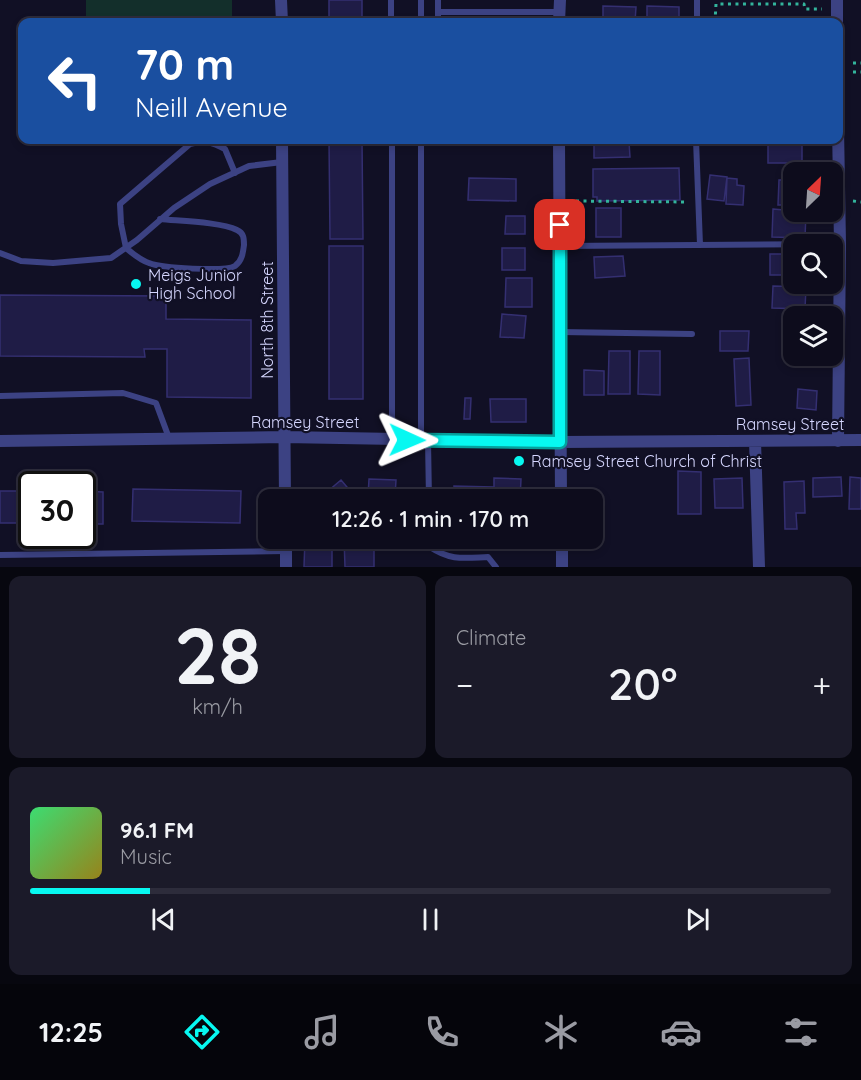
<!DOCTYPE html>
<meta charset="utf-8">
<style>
body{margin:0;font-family:Quicksand,sans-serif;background:#1b1a29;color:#f1f3f6;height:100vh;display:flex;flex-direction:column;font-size:22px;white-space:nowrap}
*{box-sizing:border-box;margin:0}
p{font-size:20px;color:#9a9ba3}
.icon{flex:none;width:33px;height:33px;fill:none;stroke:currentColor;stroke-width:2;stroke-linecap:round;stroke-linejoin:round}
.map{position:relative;height:567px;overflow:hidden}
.side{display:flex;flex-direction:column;gap:9px;padding:9px;background:#07070f;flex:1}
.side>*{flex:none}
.guide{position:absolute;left:18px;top:18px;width:825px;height:126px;border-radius:12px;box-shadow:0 3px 9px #0003,0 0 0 2px #2d2c3b;background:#1a4fa0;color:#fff;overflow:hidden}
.needle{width:39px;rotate:25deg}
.tools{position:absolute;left:783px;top:162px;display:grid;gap:12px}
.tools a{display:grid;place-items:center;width:60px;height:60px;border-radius:12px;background:#0d0c1c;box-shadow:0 3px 9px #0003,0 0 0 2px #2d2c3b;font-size:30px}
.speed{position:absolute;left:18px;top:471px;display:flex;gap:12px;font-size:30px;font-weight:700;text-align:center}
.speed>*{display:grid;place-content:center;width:78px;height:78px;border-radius:50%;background:#0d0c1c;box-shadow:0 3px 9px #0003,0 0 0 2px #2d2c3b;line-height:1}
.speed .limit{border:3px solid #111;border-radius:9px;background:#fff;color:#111}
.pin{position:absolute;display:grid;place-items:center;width:51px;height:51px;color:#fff;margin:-26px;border-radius:12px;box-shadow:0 3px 9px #0006}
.me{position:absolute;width:66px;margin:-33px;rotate:91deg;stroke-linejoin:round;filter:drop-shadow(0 0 4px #0008)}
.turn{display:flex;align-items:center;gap:21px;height:126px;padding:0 18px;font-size:27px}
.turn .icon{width:78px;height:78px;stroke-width:2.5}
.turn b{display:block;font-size:42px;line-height:51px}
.big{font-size:45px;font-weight:600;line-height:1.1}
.side .tile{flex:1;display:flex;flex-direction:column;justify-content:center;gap:9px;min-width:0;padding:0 21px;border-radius:12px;background:#1b1a29}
.side .dial{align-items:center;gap:0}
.dial b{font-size:78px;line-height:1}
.song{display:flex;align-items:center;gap:18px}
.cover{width:72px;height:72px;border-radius:9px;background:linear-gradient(135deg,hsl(140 70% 55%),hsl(50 70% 35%))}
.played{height:6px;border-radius:3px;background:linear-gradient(90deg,#07f8f1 15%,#2d2c3b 15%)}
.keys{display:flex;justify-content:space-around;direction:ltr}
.heat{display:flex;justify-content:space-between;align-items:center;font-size:33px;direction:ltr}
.side .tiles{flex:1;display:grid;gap:9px;grid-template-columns:1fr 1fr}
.tile:last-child{grid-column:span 2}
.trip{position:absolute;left:258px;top:489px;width:345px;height:60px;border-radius:12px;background:#0d0c1c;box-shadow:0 3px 9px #0003,0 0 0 2px #2d2c3b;font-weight:600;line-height:60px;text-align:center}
.tabs{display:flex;height:96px;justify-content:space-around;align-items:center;background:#05050b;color:#9a9ba3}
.tabs .icon{width:42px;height:42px}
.tabs .on{color:#07f8f1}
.tabs b{font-size:27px;color:#f1f3f6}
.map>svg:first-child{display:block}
.green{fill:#132f2b}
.building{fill:#1f1c46;stroke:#342f71;stroke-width:1.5}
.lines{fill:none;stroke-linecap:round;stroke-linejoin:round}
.path{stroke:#33b49c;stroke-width:3;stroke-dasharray:3 4.5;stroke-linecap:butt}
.service{stroke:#3c4283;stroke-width:6}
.minor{stroke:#3c4283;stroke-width:12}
.route-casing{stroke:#05a19d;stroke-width:15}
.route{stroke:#07f8f1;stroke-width:10}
.poi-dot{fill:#07f8f1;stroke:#111025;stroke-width:2}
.labels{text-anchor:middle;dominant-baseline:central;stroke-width:4.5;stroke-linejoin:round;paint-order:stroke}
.poi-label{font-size:16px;fill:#d5d6fe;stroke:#111025;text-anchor:start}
.street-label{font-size:16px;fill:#d5d6fe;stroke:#111025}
</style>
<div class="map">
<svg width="861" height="567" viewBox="0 0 861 567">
<rect width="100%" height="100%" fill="#111025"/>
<path class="green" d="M86 0H232V22H86Z"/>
<path class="building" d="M329 0H362V22H329Z
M603 6 636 7 635 22H603Z
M647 6 679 7V22H647Z
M329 140H362L363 239H330Z
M768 141H802V163H768Z
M629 142 630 157 594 158V143Z
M679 168 680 200 597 201V197H593V169Z
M710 175 727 177 724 201 707 199Z
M469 178 516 179V201L468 200Z
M727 178 737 179V185L744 186 743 205 726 204Z
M779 180H794V205H778Z
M596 208H621V237H596Z
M773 209 806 212 805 238 772 237Z
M506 216H525V234H505Z
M329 246H363V399H329Z
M502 248H525V270H502Z
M770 254H794V275H770Z
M623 256 625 276 595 278 594 257Z
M506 278H532V307H505Z
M773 286 806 287 805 309 772 308Z
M0 295 166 296V319L251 320V398L167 397V349H144L145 357 0 356Z
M502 314 526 316 524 338 500 337Z
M720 331H749L748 351H720Z
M609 351H630V394H608Z
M639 351H660V395L638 394Z
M749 358 751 405 736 406 734 359Z
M584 370 604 371V395H584Z
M798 389 817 391 816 410 797 408Z
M465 398H471L470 419H464Z
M490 399H526V422H491Z
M678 471 701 472V514H678Z
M841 477 842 496 813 497V478Z
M850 477 861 478V509H849Z
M494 478 521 479 520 500H454V486L494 487Z
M742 478 743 508H715L714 479Z
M369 479 396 480 395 497 368 496Z
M341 480 352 493 345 500H323L321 497Z
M804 481 805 513H796L797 529H785L784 482Z
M133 489 241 491 240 523 132 521Z
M0 491H32V523H0Z
M82 491 103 492V524H82Z
M305 538H332V567H304Z
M344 538H367L374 545V567H345Z"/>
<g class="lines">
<path class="path" d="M715 22 716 4H804L805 9H822
M853 63H861
M853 72H861
M576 201 688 202
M853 201 861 202"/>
<path class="service" d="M391 0V22
M438 0V22
M438 12H559
M421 22V0
M697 22V0
M392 140V416L394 439
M696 140 700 245
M160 219C180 221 221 222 237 230 244 233 244 239 244 245 243 253 242 261 235 266 225 272 161 268 149 263 140 260 133 254 126 248L121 224 120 204 190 144C204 140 211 142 225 149L235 173
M560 246 840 244
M0 253 21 261 53 263 111 258 137 240 174 208 210 184 249 166 282 162
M560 332 692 334
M0 396 123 393 156 403 169 438
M421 439V140
M428 440 429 500
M430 538V547C451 561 464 558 488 557L496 567
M0 555 286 551"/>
<path class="minor" d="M281 0 282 22
M837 0V22
M559 22 560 0
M282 140 285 500
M559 140 561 500
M0 441 284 437 560 442 861 440
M755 441 759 567
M838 441 840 244 838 127
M286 538V567
M562 538V567"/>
</g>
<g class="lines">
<g class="route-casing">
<path id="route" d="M407 440 560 442V225"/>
</g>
<use href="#route" class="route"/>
</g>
<g class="poi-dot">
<circle cx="136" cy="284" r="6"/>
<circle cx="519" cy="461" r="6"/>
</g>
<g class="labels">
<g class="poi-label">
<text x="148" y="275">Meigs Junior<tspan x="148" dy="18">High School</tspan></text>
<text x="531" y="461">Ramsey Street Church of Christ</text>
</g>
<g class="street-label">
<text transform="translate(267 320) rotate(-90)">North 8th Street</text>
<text x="305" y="422">Ramsey Street</text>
<text x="790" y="424">Ramsey Street</text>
</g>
</g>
</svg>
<div class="tools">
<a><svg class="needle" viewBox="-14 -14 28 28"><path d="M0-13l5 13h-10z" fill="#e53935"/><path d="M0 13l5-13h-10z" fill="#9a9ba3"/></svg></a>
<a><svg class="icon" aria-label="search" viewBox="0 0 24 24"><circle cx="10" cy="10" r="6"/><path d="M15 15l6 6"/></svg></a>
<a><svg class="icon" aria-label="layers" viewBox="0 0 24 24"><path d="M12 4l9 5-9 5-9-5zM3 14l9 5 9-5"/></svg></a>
</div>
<div class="speed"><div class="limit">30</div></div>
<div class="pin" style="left:560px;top:225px;background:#d93025"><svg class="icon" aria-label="arrive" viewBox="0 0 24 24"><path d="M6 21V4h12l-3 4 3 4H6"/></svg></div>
<svg class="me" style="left:407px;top:440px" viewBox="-20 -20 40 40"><path d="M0-17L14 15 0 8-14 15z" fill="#07f8f1" stroke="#fff" stroke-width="4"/></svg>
<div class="trip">12:26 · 1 min · 170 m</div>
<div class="guide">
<div class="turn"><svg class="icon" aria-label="left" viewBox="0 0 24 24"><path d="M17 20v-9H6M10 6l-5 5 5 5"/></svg><div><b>70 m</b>Neill Avenue</div></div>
</div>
</div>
<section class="side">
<div class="tiles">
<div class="tile dial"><b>28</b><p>km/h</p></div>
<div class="tile"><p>Climate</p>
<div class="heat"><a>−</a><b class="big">20°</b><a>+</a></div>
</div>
<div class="tile">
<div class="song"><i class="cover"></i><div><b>96.1 FM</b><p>Music</p></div></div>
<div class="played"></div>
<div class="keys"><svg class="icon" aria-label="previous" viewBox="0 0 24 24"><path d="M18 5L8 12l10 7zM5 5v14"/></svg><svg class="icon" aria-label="pause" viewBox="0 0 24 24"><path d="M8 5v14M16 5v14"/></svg><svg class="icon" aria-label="next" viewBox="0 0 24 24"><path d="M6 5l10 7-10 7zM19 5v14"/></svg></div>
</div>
</div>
</section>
<nav class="tabs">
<b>12:25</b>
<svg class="icon on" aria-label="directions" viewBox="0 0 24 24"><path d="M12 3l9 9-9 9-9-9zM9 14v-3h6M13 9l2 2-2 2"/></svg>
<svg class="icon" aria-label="music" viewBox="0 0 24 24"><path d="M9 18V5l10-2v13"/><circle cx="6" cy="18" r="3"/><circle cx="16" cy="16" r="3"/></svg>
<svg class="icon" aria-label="phone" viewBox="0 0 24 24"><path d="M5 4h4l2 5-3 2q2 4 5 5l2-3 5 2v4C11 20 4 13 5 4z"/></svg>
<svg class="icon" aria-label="climate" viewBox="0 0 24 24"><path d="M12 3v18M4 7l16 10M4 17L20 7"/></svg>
<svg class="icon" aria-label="car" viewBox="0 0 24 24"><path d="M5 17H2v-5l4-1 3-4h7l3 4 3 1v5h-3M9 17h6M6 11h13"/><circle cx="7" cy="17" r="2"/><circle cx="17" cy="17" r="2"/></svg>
<svg class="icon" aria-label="filters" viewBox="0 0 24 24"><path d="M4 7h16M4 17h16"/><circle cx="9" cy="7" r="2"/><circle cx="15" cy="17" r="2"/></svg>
</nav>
